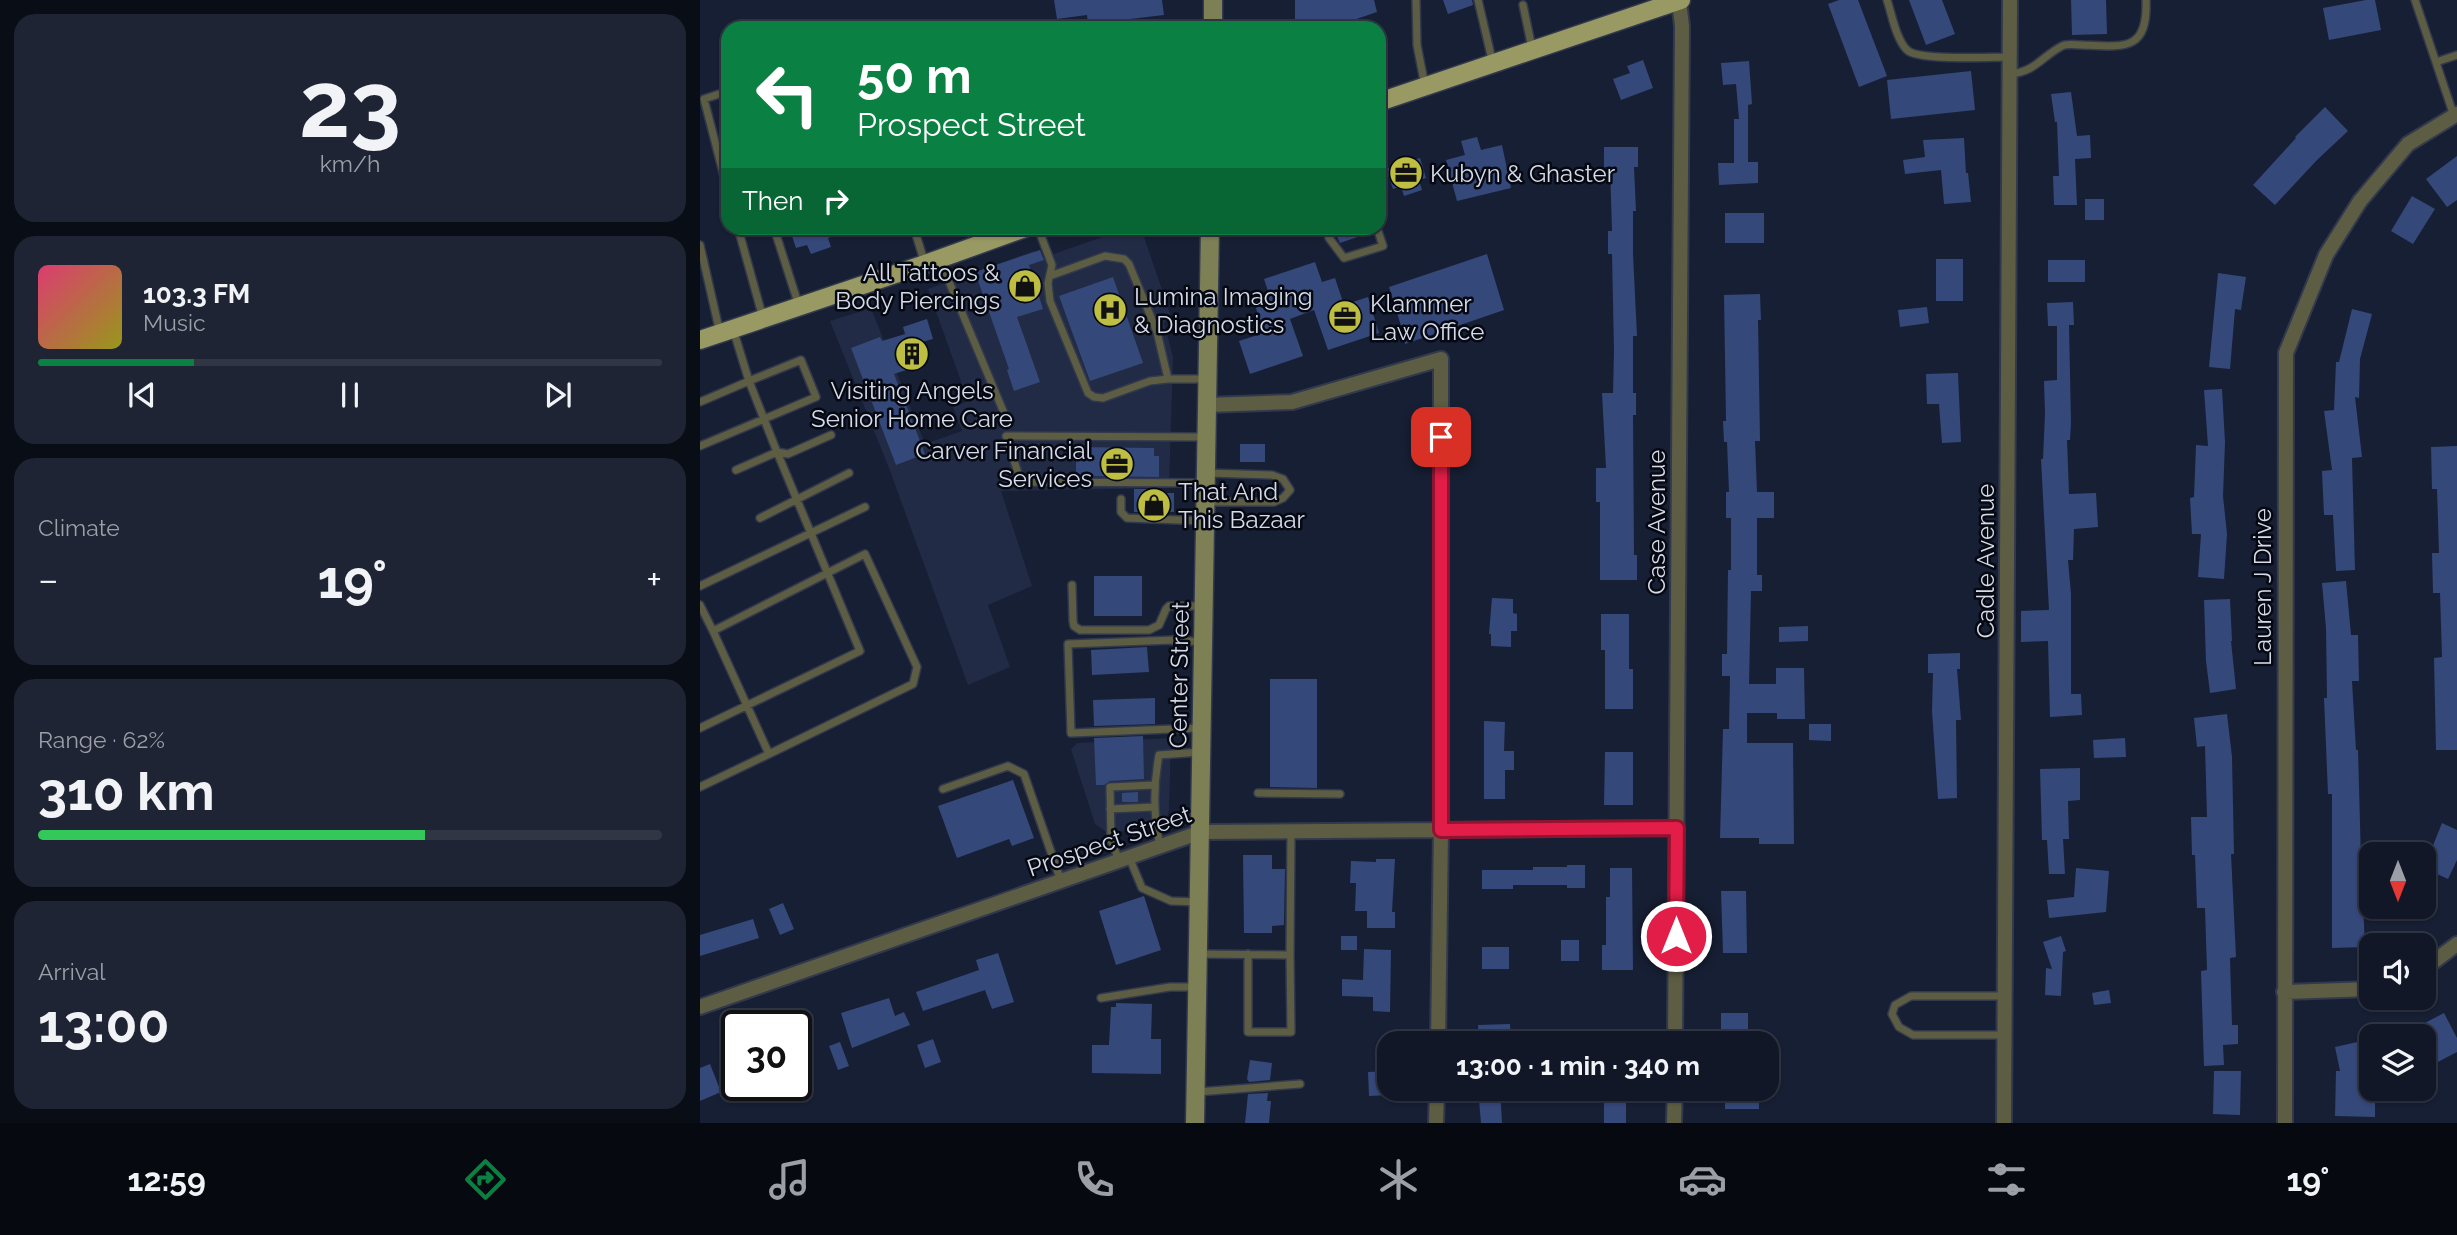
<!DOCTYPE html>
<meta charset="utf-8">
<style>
body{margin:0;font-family:Raleway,sans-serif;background:#1e2433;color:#f1f3f6;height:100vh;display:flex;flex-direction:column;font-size:26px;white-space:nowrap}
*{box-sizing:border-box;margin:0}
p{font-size:23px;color:#9c9fa7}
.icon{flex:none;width:38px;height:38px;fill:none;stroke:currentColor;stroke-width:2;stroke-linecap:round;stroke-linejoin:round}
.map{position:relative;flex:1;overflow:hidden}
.drawer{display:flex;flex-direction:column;gap:14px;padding:14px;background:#090d15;width:700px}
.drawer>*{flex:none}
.banner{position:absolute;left:21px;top:21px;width:665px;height:214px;border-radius:21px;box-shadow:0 2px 5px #0004,0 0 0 2px #303644;background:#0b8043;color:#fff;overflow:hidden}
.needle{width:46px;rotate:180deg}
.controls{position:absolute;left:1659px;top:842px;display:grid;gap:14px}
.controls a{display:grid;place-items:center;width:77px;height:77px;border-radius:14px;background:#111727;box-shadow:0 2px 5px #0004,0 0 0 2px #303644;font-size:35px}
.speed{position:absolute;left:21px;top:1010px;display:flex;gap:14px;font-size:35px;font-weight:700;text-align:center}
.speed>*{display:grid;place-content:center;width:91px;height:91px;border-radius:50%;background:#111727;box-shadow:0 2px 5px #0004,0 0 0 2px #303644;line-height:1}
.speed .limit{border:4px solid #111;border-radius:10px;background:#fff;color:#111}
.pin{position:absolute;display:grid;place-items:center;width:60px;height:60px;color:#fff;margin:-30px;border-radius:14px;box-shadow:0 4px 10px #0006}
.me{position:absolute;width:77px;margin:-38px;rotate:0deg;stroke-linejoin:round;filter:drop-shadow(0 0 5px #0008)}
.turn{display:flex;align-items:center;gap:24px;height:147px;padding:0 21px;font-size:32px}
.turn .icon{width:91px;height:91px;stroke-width:2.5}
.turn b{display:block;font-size:49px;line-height:60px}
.then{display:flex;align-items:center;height:66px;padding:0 21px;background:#0003;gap:14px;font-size:26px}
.big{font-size:52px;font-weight:700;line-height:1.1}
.drawer .card{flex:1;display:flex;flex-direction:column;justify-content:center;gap:10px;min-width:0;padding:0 24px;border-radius:21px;background:#1e2433}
.drawer .dial{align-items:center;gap:0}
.dial b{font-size:91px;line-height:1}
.song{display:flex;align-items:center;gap:21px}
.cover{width:84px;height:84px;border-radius:10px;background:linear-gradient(135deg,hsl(340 70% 55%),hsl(60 70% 35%))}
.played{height:7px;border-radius:4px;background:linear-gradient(90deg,#0b8043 25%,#303644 25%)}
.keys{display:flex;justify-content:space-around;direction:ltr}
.heat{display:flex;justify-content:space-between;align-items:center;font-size:38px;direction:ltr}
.charge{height:10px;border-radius:5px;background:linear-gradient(90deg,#34c759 62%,#303644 0)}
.trip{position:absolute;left:677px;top:1031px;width:402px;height:70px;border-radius:21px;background:#111727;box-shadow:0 2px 5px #0004,0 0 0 2px #303644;font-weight:700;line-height:70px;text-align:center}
.tab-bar{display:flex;height:112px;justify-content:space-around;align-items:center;background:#070910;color:#9c9fa7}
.tab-bar .icon{width:49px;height:49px}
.tab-bar .on{color:#0b8043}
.tab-bar b{font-size:32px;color:#f1f3f6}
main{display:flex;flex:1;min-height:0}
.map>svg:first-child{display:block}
.built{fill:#212b45}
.building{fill:#35487a}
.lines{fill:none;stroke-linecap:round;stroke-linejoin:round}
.lane-casing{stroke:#32394d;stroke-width:10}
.street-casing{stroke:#32394d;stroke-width:18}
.secondary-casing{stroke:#32394d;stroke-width:21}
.primary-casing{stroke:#32394d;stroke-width:21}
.lane{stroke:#5c5d43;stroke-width:7}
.street{stroke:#5c5d43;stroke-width:14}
.secondary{stroke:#7d7f55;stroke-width:18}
.primary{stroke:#989963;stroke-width:18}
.route-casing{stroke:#92132f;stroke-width:18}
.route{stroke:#e11d48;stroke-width:12}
.labels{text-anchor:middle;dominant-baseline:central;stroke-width:5;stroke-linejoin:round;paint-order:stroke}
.poi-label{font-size:24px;fill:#d5dbe9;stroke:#060912;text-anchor:start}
.street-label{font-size:24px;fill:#d5dbe9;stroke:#060912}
</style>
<main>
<section class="drawer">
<div class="card dial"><b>23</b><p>km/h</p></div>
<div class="card">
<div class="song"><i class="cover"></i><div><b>103.3 FM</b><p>Music</p></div></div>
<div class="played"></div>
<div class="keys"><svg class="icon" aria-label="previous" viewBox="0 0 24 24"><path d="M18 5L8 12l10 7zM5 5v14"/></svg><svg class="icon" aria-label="pause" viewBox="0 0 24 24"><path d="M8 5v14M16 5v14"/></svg><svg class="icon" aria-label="next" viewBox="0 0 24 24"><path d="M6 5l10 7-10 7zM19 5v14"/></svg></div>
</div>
<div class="card"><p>Climate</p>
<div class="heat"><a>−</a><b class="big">19°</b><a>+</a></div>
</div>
<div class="card"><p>Range · 62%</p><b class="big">310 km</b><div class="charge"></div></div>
<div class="card"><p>Arrival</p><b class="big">13:00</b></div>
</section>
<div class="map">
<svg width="1757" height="1123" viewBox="0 0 1757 1123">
<rect width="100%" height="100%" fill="#171f34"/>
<path class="built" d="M442 231 471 316 464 323 473 357 469 488 301 491 332 586 288 605 310 667 268 685 189 468 130 321 171 308 225 444 262 431 253 407 268 401 228 289 334 251 342 258 417 232Z
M471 738 469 810 467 817 411 835 395 824 371 749 377 743Z"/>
<path class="building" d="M354 0H462L464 15 388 24 387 15 357 19Z
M595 0H674L677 12 630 28H595Z
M743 0H772L773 5 748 14Z
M1139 0H1158L1187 76 1159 87 1128 4Z
M1209 0H1242L1255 34 1226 45Z
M1371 0H1406L1407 34 1372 35Z
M1666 0H1675L1681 30 1629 40 1623 8Z
M943 60 953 88 921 100 913 79 930 73 927 66Z
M1049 61 1052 104 1048 105V162H1058V183L1019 185 1018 163H1034V119H1039L1036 84 1023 85 1021 63Z
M1271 71 1275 110 1191 119 1187 80Z
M1371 92 1377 136 1390 135 1391 158 1375 159 1377 205H1354L1353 176H1359L1357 122H1355L1351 94Z
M1625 107 1648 131 1617 160 1575 205 1553 185 1596 138 1595 137Z
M777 137 781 150 802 145 811 188 757 201 746 160 765 155 761 141Z
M1264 138 1266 173H1268L1271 202 1244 204 1241 170 1205 174 1203 160 1225 157 1223 140Z
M904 147H938V167H934L936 211H933V254L937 336H933V393H936V415H933L934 555H937V580H900V502H896V468H906L902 393H913L914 351 912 254H908V231H912L910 167H904Z
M1757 156V200L1747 207 1726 179Z
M720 158 726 178 719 180 722 190 704 196 701 186 693 189 686 169Z
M1712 196 1735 209 1713 244 1691 231Z
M1385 199H1404V220H1385Z
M1025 213H1064V243H1025Z
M92 228H153V230L128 238 131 247 111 254 107 245 96 248 90 230Z
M633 228H671L672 232 640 243Z
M340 250 344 260 329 265 343 309 317 317 340 382 314 391 307 370 309 369 275 272Z
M787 254 804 310 705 344 699 327 701 326 689 287Z
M1236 259H1263V301H1236Z
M1348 260H1385V282H1348Z
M615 262 622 282 635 278 644 305 668 297 679 333 628 350 614 310 590 319 603 356 550 374 539 341 564 333 554 302 570 297 564 279Z
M1518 273 1546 277 1541 310 1535 309 1530 369 1509 367Z
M413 277 443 363 390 381 359 296Z
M1060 294 1061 320H1058L1060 441H1055L1057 492H1074V518H1057V575H1062V591H1051L1049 684H1076V668H1104L1105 719H1077V713H1047V743H1093L1094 844H1059V838H1020L1023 729H1029L1030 676H1022V654H1027L1028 570H1031V518H1026V492H1029L1027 442H1024L1023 421H1026L1024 295Z
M1373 302 1374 325H1369L1371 423 1370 440H1367L1369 494 1396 493 1398 527 1374 529 1373 560H1368L1371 594V694H1381L1382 715 1350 717 1348 641 1321 642V611L1349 610 1341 459H1343L1345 413 1344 381 1357 380V326H1348L1347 303Z
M1227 307 1229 323 1200 327 1198 310Z
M1652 309 1672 314 1660 359 1659 398 1655 397 1662 457 1652 458 1655 570 1636 571 1633 515H1624L1622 471 1632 470 1624 411 1634 410 1636 362H1639Z
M227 319 233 339 218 343 225 364 194 374 225 454 196 465 151 348 180 337 182 341 205 334 203 327Z
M1258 373 1261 442 1242 443 1239 404H1227L1226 374Z
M1522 389 1525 442 1523 496 1527 534 1524 579 1498 577 1501 534H1492L1490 498 1494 497 1496 445 1508 446 1504 390Z
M540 444H565V462H540Z
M1757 446V750H1736L1734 658 1742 657 1740 593H1733L1732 553H1739L1737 489H1732L1731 447Z
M376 447 454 448V456H459V477L376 476Z
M434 489H458V493H474V512H434Z
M394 576H442V616H394Z
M1646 581 1651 635H1658L1659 681H1652L1656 750H1658L1661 861H1670L1671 903 1663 904 1665 947 1632 948V794H1628L1624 698H1627L1626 628 1622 583Z
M792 598 813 599V613L817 614V631H811V647L791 646V634H789Z
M1530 599 1532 641H1531L1536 689 1510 693 1506 661 1504 600Z
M901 614H929V669H933V709H905V650H901Z
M1108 626V641L1079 642V627Z
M447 647 449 672 392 675 391 650Z
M1260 653V669H1257L1261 720H1256L1257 798 1238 799 1232 711 1233 673H1228V654Z
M570 679H617V788L570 787Z
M455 698V724L394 726 393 700Z
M1527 714 1532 757 1534 854H1531L1536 957 1530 958 1532 1025H1538V1044L1523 1045 1524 1065 1504 1066 1501 971 1507 970 1505 908H1497L1495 855H1492L1491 817H1507L1505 746 1497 747 1494 718Z
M784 721 805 722 804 751H814V770H805V799H784Z
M1109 724H1131V741L1109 740Z
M443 736 444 779 410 781 404 785H396L394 738Z
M1425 738 1426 757 1394 758 1393 740Z
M905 752H933V805H904Z
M1380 768V800L1368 801 1369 839H1363L1365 874H1349L1347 840H1342L1340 769Z
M313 780 334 838 312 846 309 839 257 858 238 806Z
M438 792V802H422V793Z
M1742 823 1757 830V860L1748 879 1724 868Z
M543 855H572V869H585L584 925 572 926V933H544Z
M676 859H695L692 912H695V928H667V911H655L656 883H650L651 861 676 862Z
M867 865H885V888H867V885H813V889H782V870H833V867H867Z
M910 868H932L933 970H902V945H906V897H910Z
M1376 868 1409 871 1406 912 1349 918 1347 900 1374 897Z
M1021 891H1046L1047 953H1023Z
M444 896 461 950 416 965 399 911Z
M83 903 94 929 80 935 69 909Z
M53 919 59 938 0 956V935Z
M641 936H657V950H641Z
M1361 936 1366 951 1363 952 1361 996 1345 995 1346 968 1352 969 1343 942Z
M861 940H879V961H861Z
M782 947H809V969H782Z
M664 949 691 950 690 1012 673 1011V997L642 996V979L663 980Z
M298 953 314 1002 292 1009 285 990 223 1011 216 992 279 970 276 960Z
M1409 990 1411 1003 1394 1005 1392 993Z
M189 998 195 1016 204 1012 210 1025 152 1048 141 1013Z
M416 1003 452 1004 451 1039H461V1074L392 1073V1045H409L411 1007H416Z
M1021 1013H1048V1034H1021Z
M1744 1013 1757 1038V1052L1728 1067 1724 1059V1036H1700Z
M810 1024 811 1043H779L778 1025Z
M233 1039 241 1062 225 1068 217 1045Z
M1671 1039V1088H1675V1117L1635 1116 1636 1071H1640L1635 1047Z
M140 1042 149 1066 138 1070 129 1046Z
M550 1060 572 1063 570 1080 549 1082 547 1079Z
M10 1064 21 1092 0 1101V1068Z
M690 1071V1095L669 1096 668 1072Z
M1514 1071H1541L1540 1115 1513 1114Z
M778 1088H800L802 1123H781Z
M904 1088H926V1123H904Z
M1025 1088H1059V1109H1025Z
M568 1093 567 1101H571L569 1123H545L548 1094Z"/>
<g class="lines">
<g class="lane-casing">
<path id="lane" d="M716 0 717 45 725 86
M778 0 793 64
M1187 0C1192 15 1196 39 1207 50 1218 61 1291 57 1309 57
M1715 0 1754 116
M823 5 832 48
M1736 62 1757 55
M1310 74C1335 72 1341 57 1362 46 1367 43 1376 45 1383 45 1425 47 1448 51 1446 0
M28 91 4 99 28 192
M38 228 63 318
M74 228 99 306
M214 228 225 264
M338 228 352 265 348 283 350 301 388 393 394 397 403 398 450 381 468 379H507
M626 228 629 238 644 258 683 246 677 228
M0 245 20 333
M240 260 304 413
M350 276 405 256 424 259 429 264 457 332 468 379
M0 402 49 381 33 329
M0 446 116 397 101 360 49 381 77 452 160 651 0 728
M36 470 77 452 88 454 131 435
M507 473 572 475 583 479 590 490 583 498 574 502H507
M505 483 321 482 306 436 506 437
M421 499V512L427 518 505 521
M60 518 149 473
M372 585 373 621 374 626 380 630H449L459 625 466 609 469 606H503
M0 586 165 507
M0 605 13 631
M499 728 371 733 368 644 474 640 503 642
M0 787 69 754 13 631 165 554 217 667 213 684 69 754
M243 789 308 766 324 774 361 881
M558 793 640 794
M410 809 454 807
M460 846C453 815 453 787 459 755L501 752
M429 857 442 888 471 901 499 902
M419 860 411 840 410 787 454 785
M498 954 590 955 591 832
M548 954V1032H591L590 955
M401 998 470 987H497
M1304 1035H1213L1199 1027 1192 1014 1195 1005 1211 996H1305
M497 1092 600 1084"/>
</g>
<g class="street-casing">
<path id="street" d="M507 405 592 402 741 359V830L738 1043
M1724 969 1757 944
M1584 992 1671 989
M0 1007 501 832 977 828
M975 1043 982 26 979 1
M736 1123 737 1088
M974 1123 975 1088
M1304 1123 1310 0
M1585 1123 1586 353 1626 255 1660 201 1708 144 1757 114"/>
</g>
<g class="secondary-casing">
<path id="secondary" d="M513 28V0
M495 1123 510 228"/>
</g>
<g class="primary-casing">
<path id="primary" d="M679 102 981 0
M0 340 225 264 325 228"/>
</g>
<use href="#lane" class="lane"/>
<use href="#street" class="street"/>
<use href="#secondary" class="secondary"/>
<use href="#primary" class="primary"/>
</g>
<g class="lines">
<g class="route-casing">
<path id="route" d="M741 437V830L977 828 976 936"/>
</g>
<use href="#route" class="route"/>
</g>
<defs>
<g id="office-disc" transform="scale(1.75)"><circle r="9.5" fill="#bebf42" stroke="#060912"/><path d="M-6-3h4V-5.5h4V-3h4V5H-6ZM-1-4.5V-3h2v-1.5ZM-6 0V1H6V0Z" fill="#111"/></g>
<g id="shop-disc" transform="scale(1.75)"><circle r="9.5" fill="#bebf42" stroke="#060912"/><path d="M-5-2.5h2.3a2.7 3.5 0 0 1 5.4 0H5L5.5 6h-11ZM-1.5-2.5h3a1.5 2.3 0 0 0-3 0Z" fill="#111"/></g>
<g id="hospital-disc" transform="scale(1.75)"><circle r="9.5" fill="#bebf42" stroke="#060912"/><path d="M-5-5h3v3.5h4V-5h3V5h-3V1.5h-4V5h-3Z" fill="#111"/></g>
<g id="building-disc" transform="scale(1.75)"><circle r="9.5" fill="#bebf42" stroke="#060912"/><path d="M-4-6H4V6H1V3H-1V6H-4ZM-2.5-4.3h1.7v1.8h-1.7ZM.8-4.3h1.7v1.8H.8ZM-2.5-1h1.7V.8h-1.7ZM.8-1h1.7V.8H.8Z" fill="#111"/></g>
</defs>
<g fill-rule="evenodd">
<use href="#office-disc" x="706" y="173"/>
<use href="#shop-disc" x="325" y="286"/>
<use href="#hospital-disc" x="410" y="310"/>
<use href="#office-disc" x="645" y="317"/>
<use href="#building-disc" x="212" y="354"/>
<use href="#office-disc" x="417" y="464"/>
<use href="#shop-disc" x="454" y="505"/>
</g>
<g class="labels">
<g class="poi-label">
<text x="730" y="173">Kubyn &amp; Ghaster</text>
<text x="300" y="272" text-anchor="end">All Tattoos &amp;<tspan x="300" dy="28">Body Piercings</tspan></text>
<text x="434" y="296">Lumina Imaging<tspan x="434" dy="28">&amp; Diagnostics</tspan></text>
<text x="670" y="303">Klammer<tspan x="670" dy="28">Law Office</tspan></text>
<text x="212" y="390" text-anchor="middle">Visiting Angels<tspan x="212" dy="28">Senior Home Care</tspan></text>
<text x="392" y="450" text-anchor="end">Carver Financial<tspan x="392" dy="28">Services</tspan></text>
<text x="478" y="491">That And<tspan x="478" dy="28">This Bazaar</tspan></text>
</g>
<g class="street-label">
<text transform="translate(956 522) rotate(-90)">Case Avenue</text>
<text transform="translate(1285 561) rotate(-90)">Cadle Avenue</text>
<text transform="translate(1562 587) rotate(-90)">Lauren J Drive</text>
<text transform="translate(479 675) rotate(-89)">Center Street</text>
<text transform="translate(409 841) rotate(-19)">Prospect Street</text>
</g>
</g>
</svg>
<div class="controls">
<a><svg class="needle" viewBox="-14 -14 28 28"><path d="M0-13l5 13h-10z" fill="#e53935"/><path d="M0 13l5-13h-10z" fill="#9c9fa7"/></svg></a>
<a><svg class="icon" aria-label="sound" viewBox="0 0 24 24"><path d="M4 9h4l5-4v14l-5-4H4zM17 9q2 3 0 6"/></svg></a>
<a><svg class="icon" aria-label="layers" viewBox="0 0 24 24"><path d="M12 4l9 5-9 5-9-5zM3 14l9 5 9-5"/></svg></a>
</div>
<div class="speed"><div class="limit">30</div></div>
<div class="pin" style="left:741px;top:437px;background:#d93025"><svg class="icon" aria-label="arrive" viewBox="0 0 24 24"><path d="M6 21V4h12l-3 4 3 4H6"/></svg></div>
<svg class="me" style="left:976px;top:936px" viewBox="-20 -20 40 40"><circle r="17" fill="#e11d48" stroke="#fff" stroke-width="3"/><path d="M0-11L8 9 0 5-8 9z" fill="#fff"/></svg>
<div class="trip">13:00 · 1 min · 340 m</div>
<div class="banner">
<div class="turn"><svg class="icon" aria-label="left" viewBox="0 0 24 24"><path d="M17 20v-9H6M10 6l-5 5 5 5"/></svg><div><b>50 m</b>Prospect Street</div></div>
<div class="then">Then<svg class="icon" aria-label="right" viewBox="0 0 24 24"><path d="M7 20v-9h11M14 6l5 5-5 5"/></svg></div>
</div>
</div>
</main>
<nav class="tab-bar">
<b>12:59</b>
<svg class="icon on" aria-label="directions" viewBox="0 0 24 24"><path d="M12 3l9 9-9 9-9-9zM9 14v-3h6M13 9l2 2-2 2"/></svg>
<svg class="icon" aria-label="music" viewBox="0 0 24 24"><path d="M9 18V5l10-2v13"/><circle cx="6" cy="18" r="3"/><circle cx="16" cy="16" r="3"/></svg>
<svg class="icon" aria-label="phone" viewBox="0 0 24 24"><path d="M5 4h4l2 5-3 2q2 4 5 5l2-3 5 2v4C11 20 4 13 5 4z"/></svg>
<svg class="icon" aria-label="climate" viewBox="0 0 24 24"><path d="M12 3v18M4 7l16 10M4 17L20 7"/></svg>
<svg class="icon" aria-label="car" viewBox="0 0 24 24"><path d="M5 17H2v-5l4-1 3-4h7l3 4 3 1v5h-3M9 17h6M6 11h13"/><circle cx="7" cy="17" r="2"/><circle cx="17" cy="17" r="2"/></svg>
<svg class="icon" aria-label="filters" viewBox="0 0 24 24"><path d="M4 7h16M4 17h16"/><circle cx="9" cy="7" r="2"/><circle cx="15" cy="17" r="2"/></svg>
<b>19°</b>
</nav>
